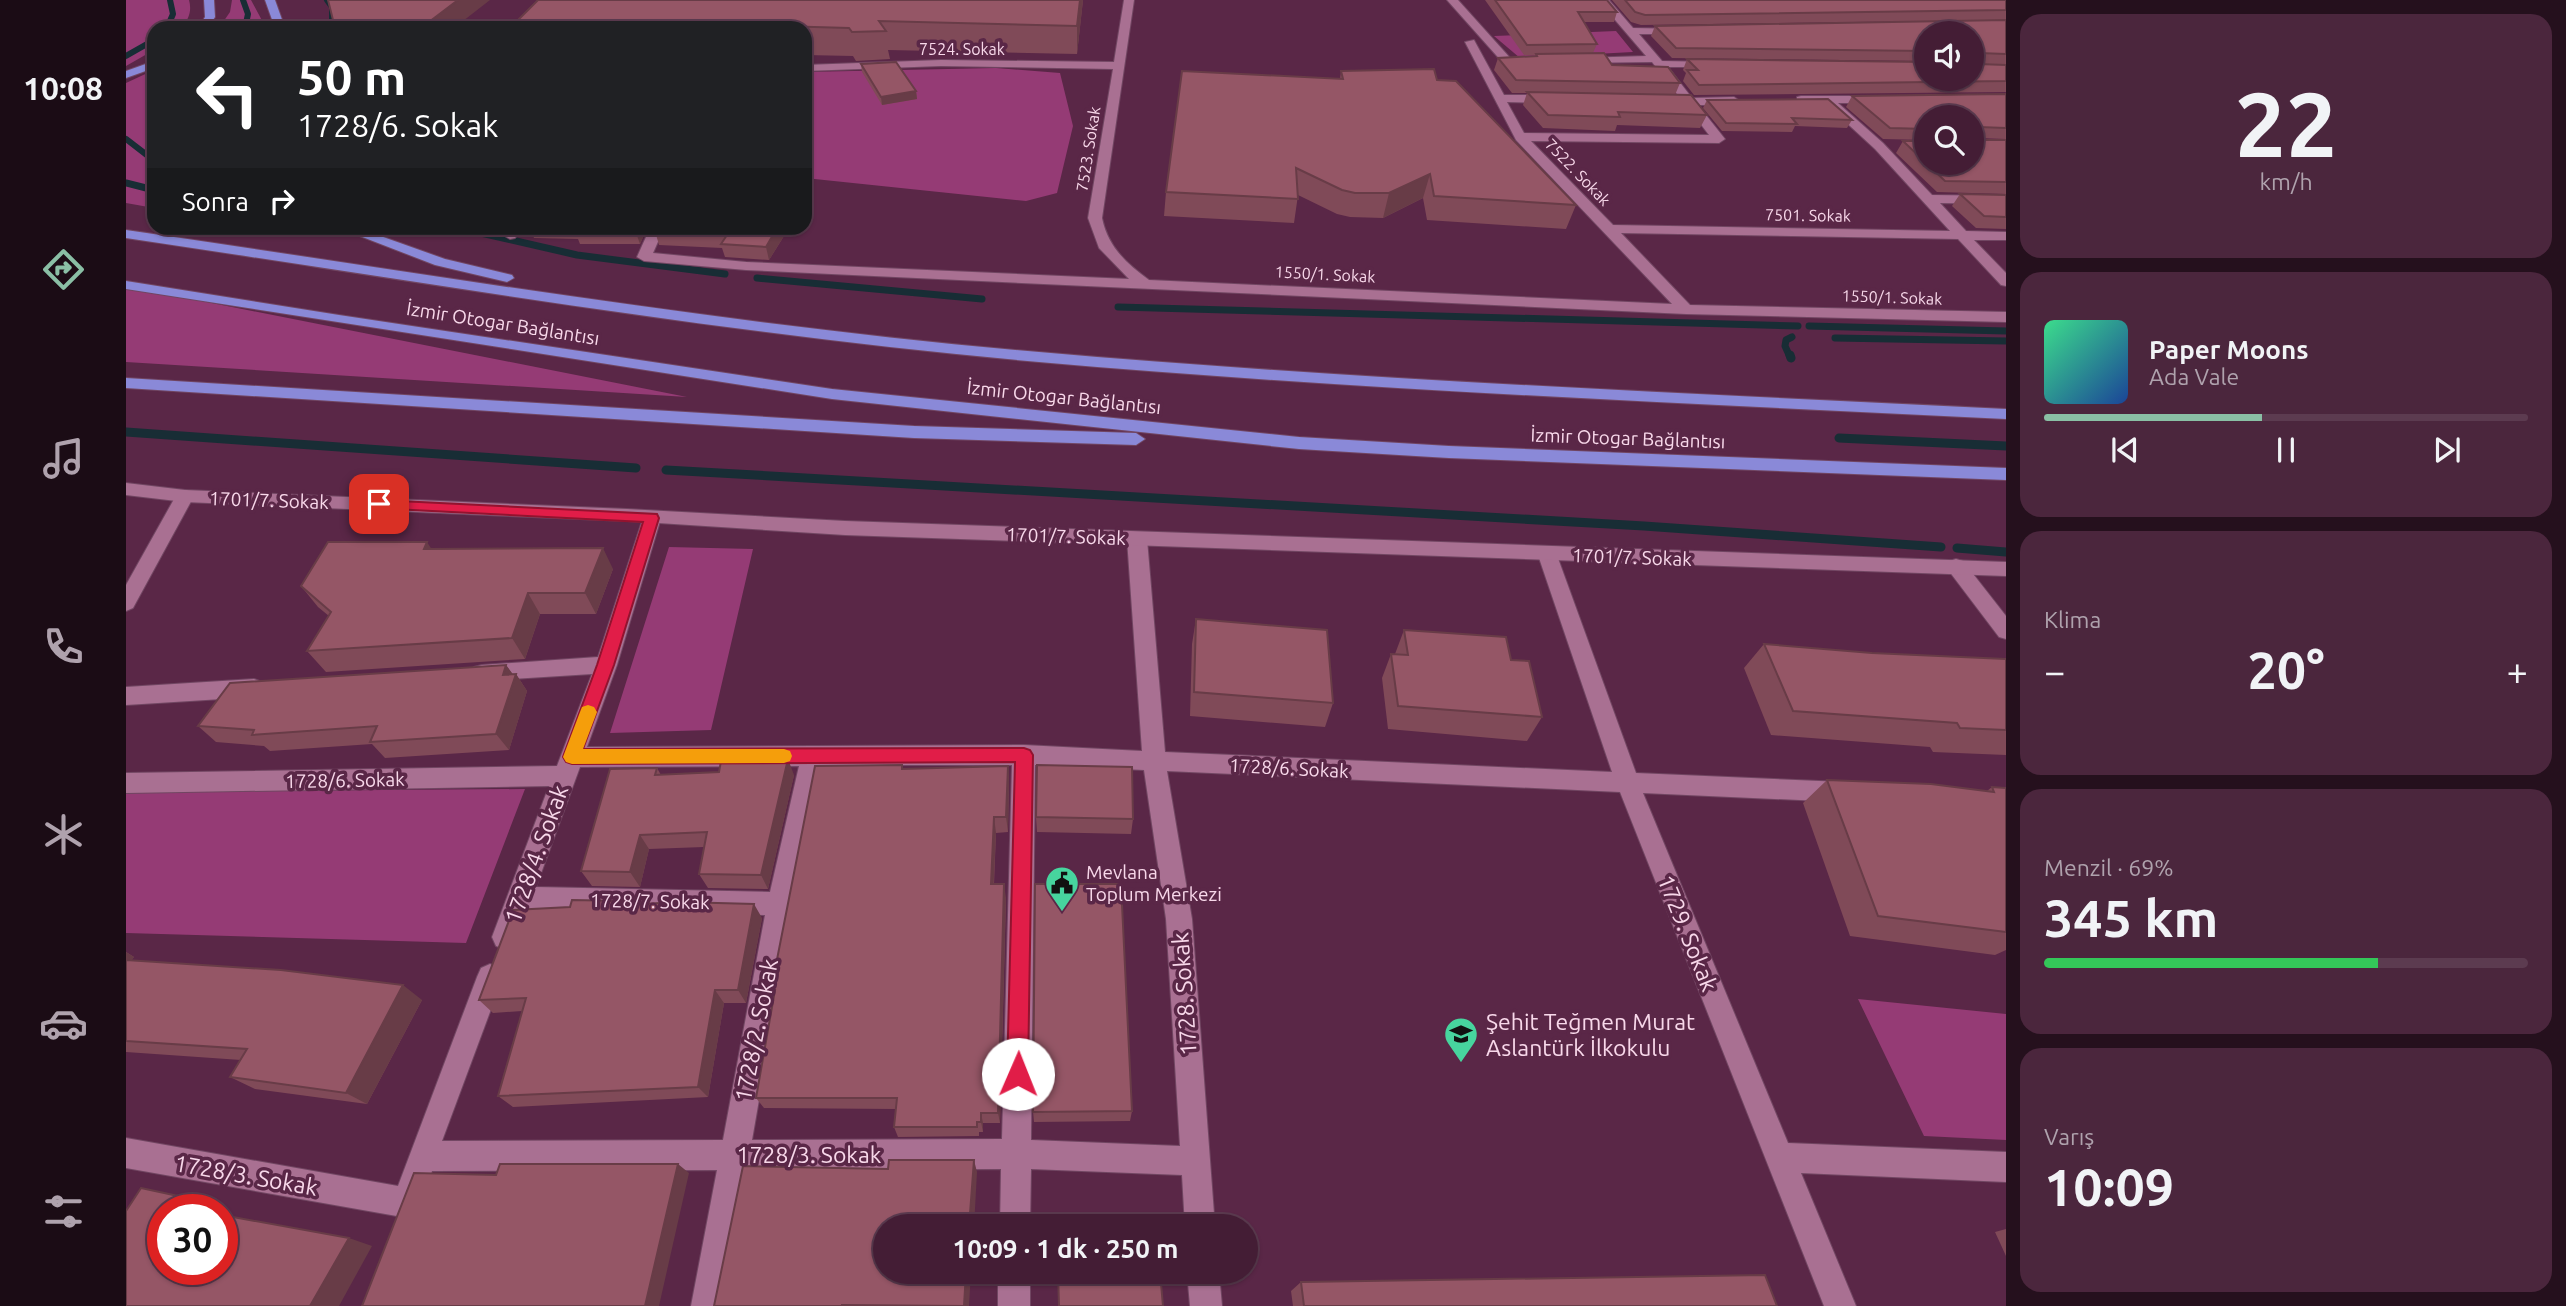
<!DOCTYPE html>
<html lang="tr">
<meta charset="utf-8">
<style>
body{margin:0;font-family:Ubuntu,sans-serif;background:#4b263d;color:#f1f3f6;height:100vh;display:flex;flex-direction:column;font-size:26px;white-space:nowrap}
*{box-sizing:border-box;margin:0}
p{font-size:23px;color:#afa2ad}
.icon{flex:none;width:38px;height:38px;fill:none;stroke:currentColor;stroke-width:2;stroke-linecap:round;stroke-linejoin:round}
.map{position:relative;flex:1;overflow:hidden}
.drawer{display:flex;flex-direction:column;gap:14px;padding:14px;background:#25101d;width:560px}
.drawer>*{flex:none}
.top-card{position:absolute;left:21px;top:21px;width:665px;height:214px;border-radius:21px;box-shadow:0 2px 5px #0004,0 0 0 2px #5c3b50;background:#202124;color:#fff;overflow:hidden}
.buttons{position:absolute;left:1788px;top:21px;display:grid;gap:14px}
.buttons a{display:grid;place-items:center;width:70px;height:70px;border-radius:50%;background:#441d35;box-shadow:0 2px 5px #0004,0 0 0 2px #5c3b50;font-size:35px}
.speed{position:absolute;left:21px;top:1194px;display:flex;gap:14px;font-size:35px;font-weight:700;text-align:center}
.speed>*{display:grid;place-content:center;width:91px;height:91px;border-radius:50%;background:#441d35;box-shadow:0 2px 5px #0004,0 0 0 2px #5c3b50;line-height:1}
.speed .limit{border:10px solid #d22;background:#fff;color:#111}
.pin{position:absolute;display:grid;place-items:center;width:60px;height:60px;color:#fff;margin:-30px;border-radius:14px;box-shadow:0 4px 10px #0006}
.me{position:absolute;width:77px;margin:-38px;rotate:1deg;stroke-linejoin:round;filter:drop-shadow(0 0 5px #0008)}
.turn{display:flex;align-items:center;gap:24px;height:147px;padding:0 35px;font-size:32px}
.turn .icon{width:91px;height:91px;stroke-width:2.5}
.turn b{display:block;font-size:49px;line-height:60px}
.then{display:flex;align-items:center;height:66px;padding:0 35px;background:#0003;gap:14px;font-size:26px}
.big{font-size:52px;font-weight:600;line-height:1.1}
.drawer .widget{flex:1;display:flex;flex-direction:column;justify-content:center;gap:10px;min-width:0;padding:0 24px;border-radius:21px;background:#4b263d}
.drawer .dial{align-items:center;gap:0}
.dial b{font-size:91px;line-height:1}
.song{display:flex;align-items:center;gap:21px}
.cover{width:84px;height:84px;border-radius:10px;background:linear-gradient(135deg,hsl(150 70% 55%),hsl(220 70% 35%))}
.played{height:7px;border-radius:4px;background:linear-gradient(90deg,#8abfa5 45%,#5c3b50 45%)}
.keys{display:flex;justify-content:space-around;direction:ltr}
.heat{display:flex;justify-content:space-between;align-items:center;font-size:38px;direction:ltr}
.charge{height:10px;border-radius:5px;background:linear-gradient(90deg,#34c759 69%,#5c3b50 0)}
.trip{position:absolute;left:747px;top:1214px;width:385px;height:70px;border-radius:35px;background:#441d35;box-shadow:0 2px 5px #0004,0 0 0 2px #5c3b50;font-weight:600;line-height:70px;text-align:center}
main{display:flex;flex:1;min-height:0}
.menu{display:flex;flex-direction:column;width:126px;justify-content:space-around;align-items:center;background:#1b0c15;color:#afa2ad}
.menu .icon{width:49px;height:49px}
.menu .current{color:#8abfa5}
.menu b{font-size:32px;color:#f1f3f6}
.map>svg:first-child{display:block}
.green{fill:#953b75}
.lines{fill:none;stroke-linecap:round;stroke-linejoin:round}
.stream-far2{stroke:#182d35;stroke-width:6}
.stream-far1{stroke:#182d35;stroke-width:7}
.stream{stroke:#182d35;stroke-width:9}
.minor-casing{stroke:#714662;stroke-width:2}
.tertiary-casing{stroke:#714662;stroke-width:2}
.motorway-casing{stroke:#714662;stroke-width:2}
.minor{fill:#a97092;fill-rule:evenodd}
.tertiary{fill:#a97092;fill-rule:evenodd}
.motorway{fill:#8a89d8;fill-rule:evenodd}
.wall{fill:#804a58}
.shaded-wall{fill:#683c47}
.building{fill:#955666;stroke:#683c47;stroke-width:2}
.route{fill:#e11d48;stroke:#92132f;stroke-width:2}
.slow{fill:#f59e0b}
.labels{text-anchor:middle;dominant-baseline:central;stroke-width:7;stroke-linejoin:round;paint-order:stroke}
.far-street-label{font-size:16px;fill:#f8d8ea;stroke:#5a2747}
.street-label{font-size:19px;fill:#f8d8ea;stroke:#5a2747}
.poi-label{font-size:19px;fill:#f8d8ea;stroke:#5a2747;text-anchor:start}
.near-street-label{font-size:23px;fill:#f8d8ea;stroke:#5a2747}
.near-poi-label{font-size:23px;fill:#f8d8ea;stroke:#5a2747;text-anchor:start}
</style>
<main>
<nav class="menu">
<b>10:08</b>
<svg class="icon current" aria-label="directions" viewBox="0 0 24 24"><path d="M12 3l9 9-9 9-9-9zM9 14v-3h6M13 9l2 2-2 2"/></svg>
<svg class="icon" aria-label="music" viewBox="0 0 24 24"><path d="M9 18V5l10-2v13"/><circle cx="6" cy="18" r="3"/><circle cx="16" cy="16" r="3"/></svg>
<svg class="icon" aria-label="phone" viewBox="0 0 24 24"><path d="M5 4h4l2 5-3 2q2 4 5 5l2-3 5 2v4C11 20 4 13 5 4z"/></svg>
<svg class="icon" aria-label="climate" viewBox="0 0 24 24"><path d="M12 3v18M4 7l16 10M4 17L20 7"/></svg>
<svg class="icon" aria-label="car" viewBox="0 0 24 24"><path d="M5 17H2v-5l4-1 3-4h7l3 4 3 1v5h-3M9 17h6M6 11h13"/><circle cx="7" cy="17" r="2"/><circle cx="17" cy="17" r="2"/></svg>
<svg class="icon" aria-label="filters" viewBox="0 0 24 24"><path d="M4 7h16M4 17h16"/><circle cx="9" cy="7" r="2"/><circle cx="15" cy="17" r="2"/></svg>
</nav>
<div class="map">
<svg width="1880" height="1306" viewBox="0 0 1880 1306">
<rect width="100%" height="100%" fill="#5a2747"/>
<path class="green" d="M0 0H63C66 11 63 19 55 28H28V50L0 66Z
M106 0H125L140 28H93L104 12Z
M1490 31 1507 52 1394 58 1368 36Z
M870 68 934 73 947 126 931 193 900 201 679 178V72Z
M28 70V208L0 203V83Z
M0 286 561 397 0 362Z
M543 547 627 549 585 730 484 733Z
M399 789 340 943 0 933V792Z
M1732 999 1880 1014V1140L1798 1136Z"/>
<g class="lines">
<path class="stream-far2" d="M117 0 122 14 119 28
M201 0 206 7V28
M41 28 47 14 44 0
M0 56 28 40
M0 139 26 159"/>
<path class="stream-far1" d="M24 157 28 160
M0 183 28 190
M333 228 451 255 599 274
M631 278 856 299
M992 307 1672 326
M1683 326 1880 331
M1709 338 1880 341
M1664 357 1659 346 1660 340 1666 337"/>
<path class="stream" d="M1664 355 1665 358
M0 432 510 468
M1713 438 1880 446
M540 470 1518 526 1815 547
M1831 548 1880 552"/>
<g class="minor-casing">
<path id="minor" d="M998 0H1008L976 218C982 247 1000 263 1023 280L1546 304 1390 140 1339 42 1348 40 1378 95H1426L1432 99 1426 103 1381 102 1398 133 1583 135 1560 105H1538V99L1554 98 1526 62 1450 63 1448 61 1454 58 1520 56 1472 0H1483L1507 28 1560 29V33L1556 34H1513L1536 61 1589 62V66L1585 67H1542L1566 98 1608 97 1614 101 1608 105H1572L1599 139 1593 143 1405 141 1487 225 1824 231 1749 149 1699 103H1671V97L1675 96H1755V102L1751 103H1712L1757 143 1806 195 1880 196V204L1814 203 1840 231 1880 232V240H1848L1880 273V286L1875 285 1832 239 1495 233 1564 305 1880 312V322L1560 314 620 270 518 261 511 257 524 228H538L527 253 620 262 1003 279 973 248 962 218 987 69 815 66 679 71V65L815 60 988 62Z
M1321 0H1332L1386 60V64H1378Z
M383 228H397L389 238 384 239 377 235Z
M59 490 66 492 68 496 7 608 0 611V585L52 492Z
M526 511 533 513 535 518 491 665 461 747 898 745 1016 751 1001 539 1004 534H1018L1021 539 1039 752 1486 772 1412 555 1415 550H1429L1510 773 1717 782 1725 785 1729 792 1725 799 1717 802 1517 793 1662 1143 1880 1152V1182L1675 1173 1730 1306H1698L1494 792 1041 771 1066 919 1089 1227H1059L1056 1175 905 1169 904 1227H874L875 1169 621 1170 597 1306H565L591 1170 306 1171 293 1214 282 1218 0 1168V1138L272 1186 351 977 355 968 364 964 373 968 377 977 316 1141 597 1140 639 915 402 910 388 946 379 949 370 946 366 937 423 786 0 793V773L431 766 466 674 356 681 348 679 345 673 348 667 356 665 472 657 517 518 519 513ZM695 765H886L876 1139 626 1140 667 904ZM909 765 1018 770 1040 919 1054 1146 905 1140ZM673 766 644 892 410 887 454 767Z
M1830 559 1837 561 1880 616V639L1873 637 1823 571 1820 566 1823 561Z
M128 679 136 682 139 688 136 694 128 697 0 705V687Z
M872 1272H904V1306H872Z
M1061 1272H1093L1096 1306H1064Z"/>
</g>
<g class="tertiary-casing">
<path id="tertiary" d="M0 483 59 490 501 509 719 521 1880 562V576L719 535 501 521 59 502 0 495Z"/>
</g>
<g class="motorway-casing">
<path id="motorway" d="M78 0H88L89 17 82 28H72L79 17Z
M139 0H149L159 28H149Z
M28 61V68L0 78V71Z
M213 228H232L319 259 386 275 388 278 381 282 309 265Z
M0 230C303 274 607 326 913 352 1235 380 1558 393 1880 409V419C1557 403 1235 390 913 362 607 335 303 283 0 238Z
M0 281 213 315 706 389 1173 437 1323 446 1880 468V480L1323 458 1173 449 706 399 0 289Z
M0 378 788 426 1010 433 1019 439 1010 445 788 438 0 388Z"/>
</g>
<use href="#minor" class="minor"/>
<use href="#tertiary" class="tertiary"/>
<use href="#motorway" class="motorway"/>
</g>
<path class="wall" d="M957 0 951 54 762 50 764 59 730 61 727 56 679 55V28H384Z
M1359 0H1481L1491 12 1488 22H1458L1471 44 1467 53 1486 65 1554 83 1549 95 1581 115 1574 128 1491 125 1489 131 1417 128 1397 105 1401 93H1386L1368 70 1372 58 1409 56 1410 55H1398Z
M1486 0H1880V20L1515 25 1505 22Z
M1880 20V92L1568 95 1557 81 1560 73 1557 70 1561 59 1846 79 1801 33V61L1546 58 1525 36 1529 26Z
M735 64 790 91 791 99 756 105 736 72Z
M1215 71 1311 80 1450 205 1440 229 1301 220 1297 198 1257 218 1224 217 1211 214 1172 195 1168 223 1038 216 1040 192 1214 79Z
M1880 94V139L1852 138 1854 140H1880V194L1811 192 1770 153 1777 141 1846 163 1801 117V140L1757 139 1720 107 1726 96Z
M1581 100 1726 120 1721 128 1669 126 1666 132 1596 131 1577 108Z
M1834 194 1880 195V229L1850 228 1826 206Z
M404 228H521L514 244H454L452 239 408 238Z
M663 228 643 260 599 257 596 248 533 245 529 231Z
M305 549 487 569 470 614H414L399 659 200 672 181 651 203 616 192 607 175 586Z
M1070 619 1207 703 1199 727 1064 716 1066 644Z
M1278 630 1385 660 1416 717 1401 741 1262 729 1256 678 1265 654H1269Z
M1638 644 1746 653 1880 659V755L1807 752 1804 747 1645 735 1618 668Z
M380 665 387 675 390 674 401 691 383 750 259 758 246 744 144 751 138 746 90 742 72 726Z
M882 766 883 781 882 832 870 833 868 884 880 898 874 1123H857V1132H853V1136L772 1137 768 1127 770 1109 638 1108 630 1098 648 995 645 990 777 769Z
M531 768 535 775H668L642 889 582 888 573 874 578 847 523 849 514 887 466 886 455 871Z
M1701 780 1861 791 1866 787 1880 788V950L1869 955 1724 936 1677 803Z
M910 817 1007 819 1005 834 911 832Z
M497 901 499 905 636 918 620 1003H598L582 1097 387 1107 372 1096 396 1011 367 1013 353 1000 444 907Z
M0 952 8 957 5 960 296 1000 241 1104 129 1089 104 1077 115 1060 0 1052Z
M1006 1111 1004 1121 908 1122 907 1112Z
M1880 1229V1256L1869 1232Z
M1175 1282 1651 1306H1167L1165 1291Z"/>
<path class="shaded-wall" d="M332 0H364L328 28H295Z
M954 0H957L951 54V26Z
M790 91 791 99 756 105 755 97Z
M1304 174 1297 198 1257 218 1263 193Z
M511 228H521L514 244 509 230Z
M651 228H663L643 260 640 247Z
M301 542 315 564 298 549Z
M477 548 487 569 470 614 459 593Z
M402 593 414 614 399 659 386 638Z
M380 665 389 677 390 674 401 691 383 750 370 734 377 675Z
M662 759 668 775 642 889 635 875Z
M882 766 883 781 882 832 880 817Z
M868 817 870 833 867 898 865 884Z
M514 835 523 849 514 887 504 872Z
M878 884 880 898 874 1123 872 1113Z
M628 904 636 918 620 1003 612 990Z
M0 952 8 957 0 969Z
M277 985 296 1000 241 1104 220 1093Z
M589 990 598 1003 582 1097 572 1087Z
M855 1113 857 1123V1132L855 1122Z
M848 1160 851 1172 848 1227H843Z
M552 1164 563 1173 533 1306H519Z
M66 1199 93 1208 92 1209H59Z
M223 1238 246 1246 213 1306H184Z
M840 1272H845L843 1306H838Z"/>
<path class="building" d="M202 0H332L295 28H209Z
M412 0H954L951 26 753 21 760 31 726 32 723 28 653 26 652 28H384Z
M1369 0H1481L1491 12H1452L1471 44 1401 45Z
M1499 0H1880V10L1519 15 1509 12Z
M1880 20V54L1853 53 1850 61 1853 64 1880 65V81L1573 85 1561 70H1572L1561 59 1801 62V79H1846V33H1801V51L1550 48 1529 26Z
M1478 53 1486 65 1542 67 1554 83 1390 80 1372 58 1411 56 1410 54Z
M770 62 790 91 755 97 735 64Z
M1308 69 1311 80 1330 81 1450 205 1308 196 1304 174 1263 193H1229L1216 190 1170 168 1172 199 1040 192 1056 71 1217 79 1215 71Z
M1401 92 1565 95 1581 115 1492 112 1494 117 1422 115Z
M1880 94V128L1853 127 1851 138 1854 140H1880V182L1819 181 1777 141H1801V163H1846V117H1801V129L1764 128 1726 96Z
M1702 99 1726 120 1666 118 1671 124 1600 123 1581 100Z
M1834 194 1880 195V217L1858 216Z
M450 228H511L509 230H449Z
M531 228H651L640 247 595 244 601 235 529 231Z
M202 542H301L298 549 477 548 459 593H402L386 638 181 651 205 612 175 586Z
M1070 619 1201 630 1207 703 1068 692Z
M1278 630 1380 637 1385 660 1403 661 1416 717 1272 706 1265 654 1282 655Z
M1638 644 1746 653 1880 659V730L1834 728 1831 723 1667 711Z
M380 665 377 675 390 674 370 734 244 742 251 726 126 735 128 730 72 726 104 683Z
M662 759 635 875 573 874 581 832 514 835 504 872 455 871 484 769 531 768 529 775 593 772 595 761Z
M776 765V769L882 766 880 817H868L865 884H878L872 1113H855V1122H851V1127H768L771 1098H630L649 990H645L689 766Z
M911 765 1006 767 1007 819 910 817Z
M1701 780 1805 784 1868 792 1866 787 1880 788V932L1752 916Z
M909 884H995L1006 1111 907 1112Z
M446 900 497 901 496 905 554 902 628 904 612 990H589L572 1087 372 1096 400 998 353 1000 387 910 444 907Z
M0 960 155 970 277 985 220 1093 104 1077 121 1049 0 1041Z
M763 1160H848L843 1227H760V1272H840L838 1306 716 1305V1306H588L617 1166 762 1169Z
M374 1164H552L519 1306H236L288 1173 370 1175Z
M15 1188 66 1199 59 1209H62H37V1269H96V1215L223 1238 184 1306H0V1211Z
M932 1272H1034L1037 1306H933Z
M1639 1275 1651 1306H1178L1175 1282Z"/>
<path class="route" d="M253 500 531 514 533 518 488 665 457 749 898 748 904 750 907 755 902 1074 899 1082 892 1085 884 1082 881 1074 889 762 446 764 440 762 437 757 471 665 517 522 248 508V501Z"/>
<path class="slow" d="M462 705 468 707 471 712 457 749H658L664 751 666 756 664 761 658 763 446 764 440 762 437 757 454 712 456 707Z"/>
<defs>
<g id="civic-pin" transform="scale(1.75)"><path d="M0 17L-7.5 6A9.5 9.5 0 1 1 7.5 6Z" fill="#47d49e" stroke="#5a2747"/><path d="M-.6-6.5H3V-4.5H.6V-3L4-1V1h2V6H-6V1h2V-1L-.6-3ZM-1.2 2.5V6h2.4V2.5Z" fill="#111"/></g>
<g id="school-pin" transform="scale(1.75)"><path d="M0 17L-7.5 6A9.5 9.5 0 1 1 7.5 6Z" fill="#47d49e" stroke="#5a2747"/><path d="M0-5L7-2L0 1L-7-2ZM-4 1L0 2.5L4 1V4Q0 6-4 4Z" fill="#111"/></g>
</defs>
<g fill-rule="evenodd">
<use href="#civic-pin" x="936" y="883"/>
<use href="#school-pin" x="1335" y="1034"/>
</g>
<g class="labels">
<g class="far-street-label">
<text x="836" y="49">7524. Sokak</text>
<text transform="translate(962 149) rotate(-81)">7523. Sokak</text>
<text transform="translate(1452 172) rotate(46)">7522. Sokak</text>
<text transform="translate(1682 215) rotate(1)">7501. Sokak</text>
<text transform="translate(1199 274) rotate(3)">1550/1. Sokak</text>
<text transform="translate(1766 297) rotate(2)">1550/1. Sokak</text>
</g>
<g class="street-label">
<text transform="translate(377 323) rotate(9)">İzmir Otogar Bağlantısı</text>
<text transform="translate(938 397) rotate(6)">İzmir Otogar Bağlantısı</text>
<text transform="translate(1502 438) rotate(2)">İzmir Otogar Bağlantısı</text>
<text transform="translate(143 500) rotate(2)">1701/7. Sokak</text>
<text transform="translate(940 536) rotate(2)">1701/7. Sokak</text>
<text transform="translate(1506 557) rotate(2)">1701/7. Sokak</text>
<text transform="translate(1163 768) rotate(3)">1728/6. Sokak</text>
<text transform="translate(219 780) rotate(-1)">1728/6. Sokak</text>
<text transform="translate(524 901) rotate(1)">1728/7. Sokak</text>
</g>
<g class="poi-label">
<text x="960" y="872">Mevlana<tspan x="960" dy="22">Toplum Merkezi</tspan></text>
</g>
<g class="near-street-label">
<text transform="translate(410 854) rotate(-70)">1728/4. Sokak</text>
<text transform="translate(1562 933) rotate(68)">1729. Sokak</text>
<text transform="translate(1058 994) rotate(-94)">1728. Sokak</text>
<text transform="translate(630 1030) rotate(-79)">1728/2. Sokak</text>
<text x="683" y="1154">1728/3. Sokak</text>
<text transform="translate(120 1175) rotate(10)">1728/3. Sokak</text>
</g>
<g class="near-poi-label">
<text x="1360" y="1021">Şehit Teğmen Murat<tspan x="1360" dy="26">Aslantürk İlkokulu</tspan></text>
</g>
</g>
</svg>
<div class="buttons">
<a><svg class="icon" aria-label="sound" viewBox="0 0 24 24"><path d="M4 9h4l5-4v14l-5-4H4zM17 9q2 3 0 6"/></svg></a>
<a><svg class="icon" aria-label="search" viewBox="0 0 24 24"><circle cx="10" cy="10" r="6"/><path d="M15 15l6 6"/></svg></a>
</div>
<div class="speed"><div class="limit">30</div></div>
<div class="pin" style="left:253px;top:504px;background:#d93025"><svg class="icon" aria-label="arrive" viewBox="0 0 24 24"><path d="M6 21V4h12l-3 4 3 4H6"/></svg></div>
<svg class="me" style="left:892px;top:1074px" viewBox="-20 -20 40 40"><circle r="19" fill="#fff"/><path d="M0-13L10 11 0 6-10 11z" fill="#e11d48"/></svg>
<div class="trip">10:09 · 1 dk · 250 m</div>
<div class="top-card">
<div class="turn"><svg class="icon" aria-label="left" viewBox="0 0 24 24"><path d="M17 20v-9H6M10 6l-5 5 5 5"/></svg><div><b>50 m</b>1728/6. Sokak</div></div>
<div class="then">Sonra<svg class="icon" aria-label="right" viewBox="0 0 24 24"><path d="M7 20v-9h11M14 6l5 5-5 5"/></svg></div>
</div>
</div>
<section class="drawer">
<div class="widget dial"><b>22</b><p>km/h</p></div>
<div class="widget">
<div class="song"><i class="cover"></i><div><b>Paper Moons</b><p>Ada Vale</p></div></div>
<div class="played"></div>
<div class="keys"><svg class="icon" aria-label="previous" viewBox="0 0 24 24"><path d="M18 5L8 12l10 7zM5 5v14"/></svg><svg class="icon" aria-label="pause" viewBox="0 0 24 24"><path d="M8 5v14M16 5v14"/></svg><svg class="icon" aria-label="next" viewBox="0 0 24 24"><path d="M6 5l10 7-10 7zM19 5v14"/></svg></div>
</div>
<div class="widget"><p>Klima</p>
<div class="heat"><a>−</a><b class="big">20°</b><a>+</a></div>
</div>
<div class="widget"><p>Menzil · 69%</p><b class="big">345 km</b><div class="charge"></div></div>
<div class="widget"><p>Varış</p><b class="big">10:09</b></div>
</section>
</main>
